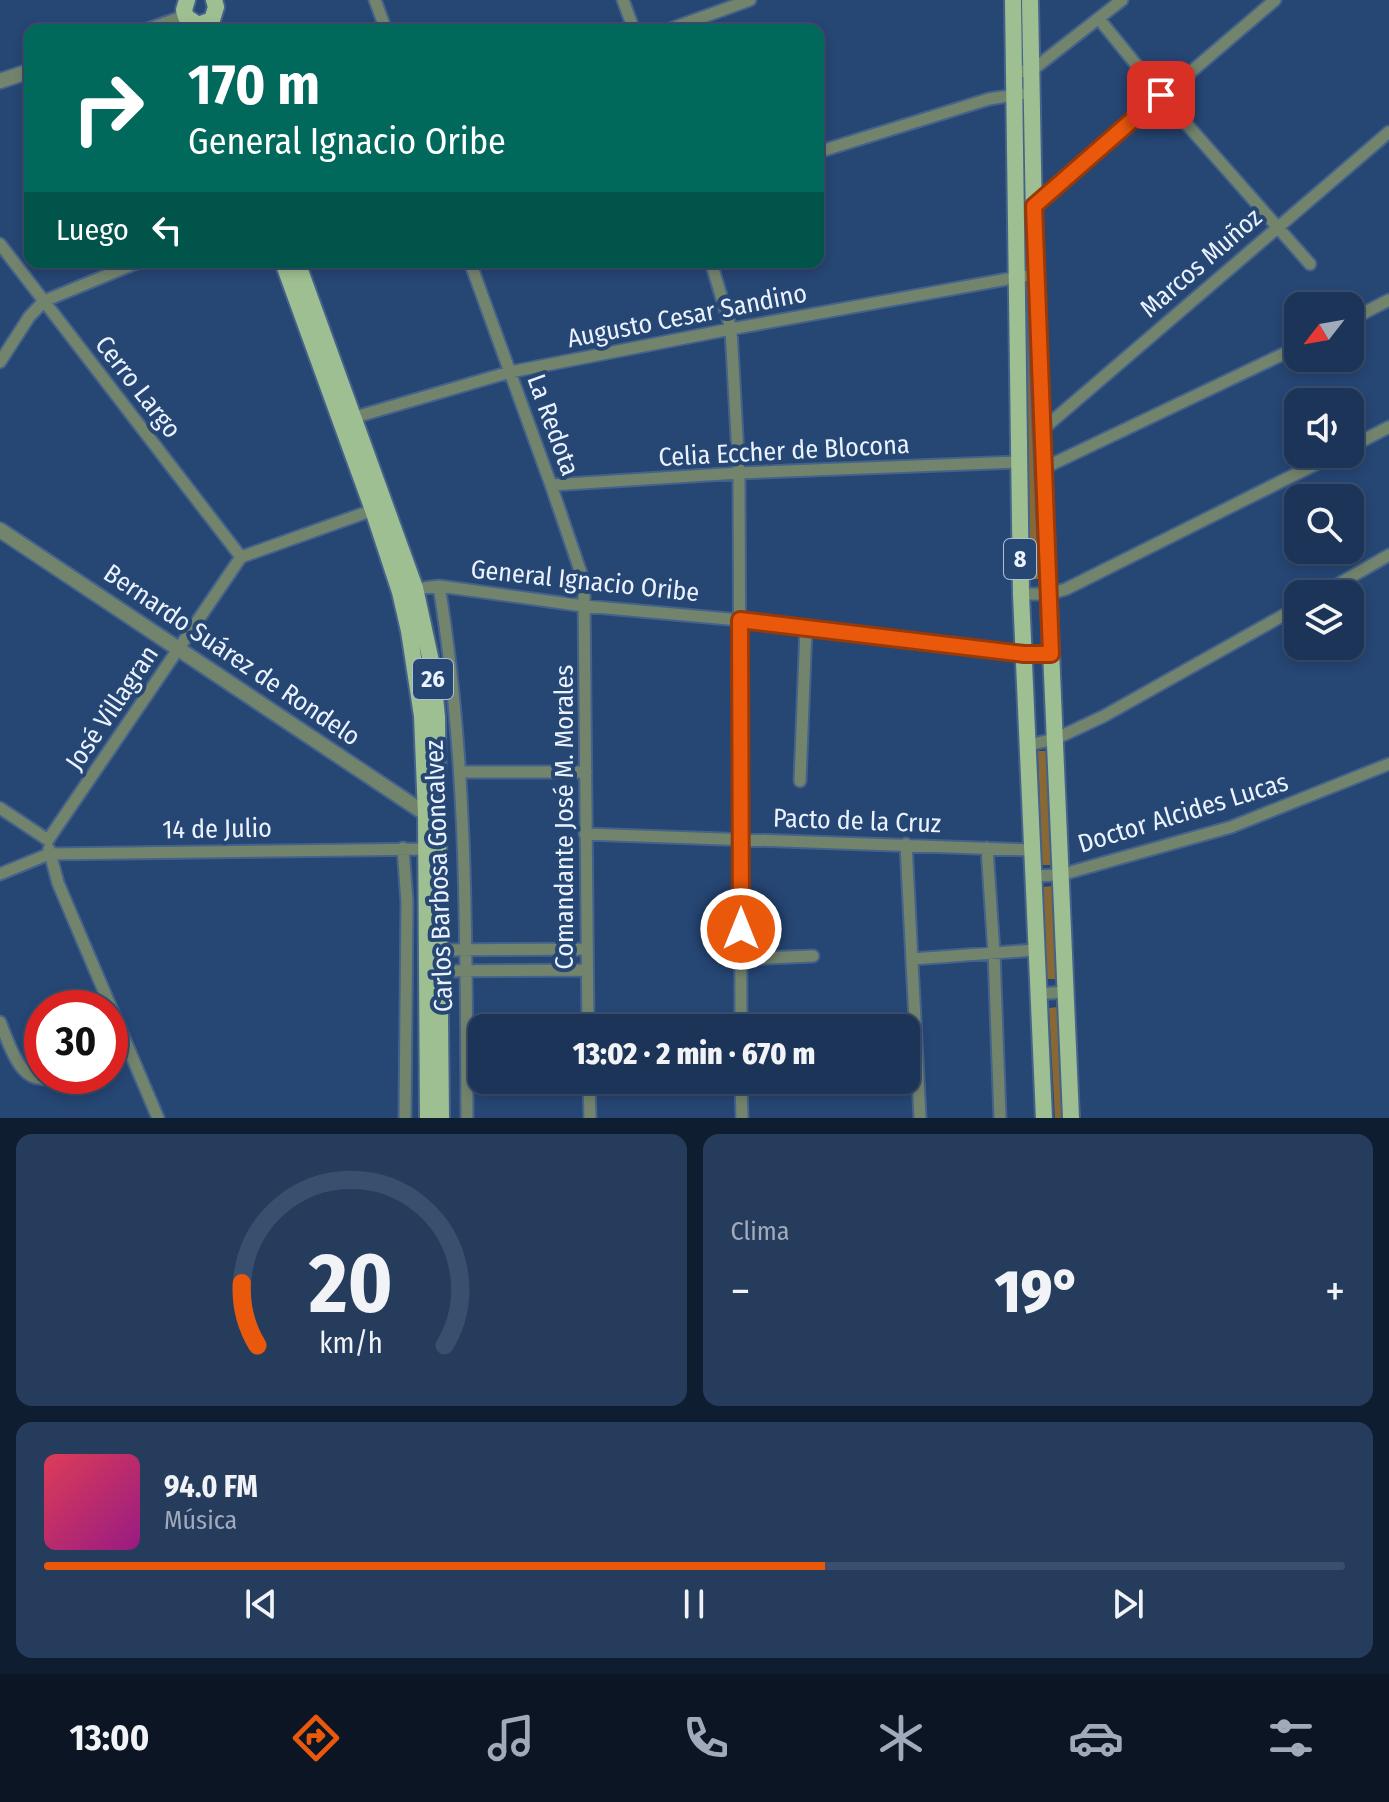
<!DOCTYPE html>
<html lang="es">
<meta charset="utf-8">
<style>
body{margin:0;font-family:"Fira Sans Condensed",sans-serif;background:#253c5d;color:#f1f3f6;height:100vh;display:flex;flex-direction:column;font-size:30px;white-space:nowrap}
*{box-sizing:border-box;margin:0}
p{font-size:26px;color:#a0aaba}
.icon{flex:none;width:44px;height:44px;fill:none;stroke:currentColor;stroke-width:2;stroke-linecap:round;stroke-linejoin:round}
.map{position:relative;height:1118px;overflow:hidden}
.sheet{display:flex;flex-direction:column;gap:16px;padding:16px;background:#0f1d30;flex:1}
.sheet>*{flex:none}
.top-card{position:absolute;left:24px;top:24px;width:800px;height:244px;border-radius:16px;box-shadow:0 4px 12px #0003,0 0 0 2px #3a4f6d;background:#00695c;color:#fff;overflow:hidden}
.needle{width:52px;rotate:239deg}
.tools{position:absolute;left:1284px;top:292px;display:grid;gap:16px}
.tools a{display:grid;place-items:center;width:80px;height:80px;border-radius:16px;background:#1c3457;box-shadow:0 4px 12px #0003,0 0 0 2px #3a4f6d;font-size:40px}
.speed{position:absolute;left:24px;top:990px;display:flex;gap:16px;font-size:40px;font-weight:700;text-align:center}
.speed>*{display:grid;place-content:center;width:104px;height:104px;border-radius:50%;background:#1c3457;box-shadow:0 4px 12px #0003,0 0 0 2px #3a4f6d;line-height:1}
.speed .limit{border:12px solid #d22;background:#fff;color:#111}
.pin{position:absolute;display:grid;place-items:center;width:68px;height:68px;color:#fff;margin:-34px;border-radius:16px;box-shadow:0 4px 12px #0006}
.me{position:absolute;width:88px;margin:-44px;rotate:0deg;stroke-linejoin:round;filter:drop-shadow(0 0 6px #0008)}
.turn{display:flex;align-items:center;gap:28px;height:168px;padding:0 32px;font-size:36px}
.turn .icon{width:104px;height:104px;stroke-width:2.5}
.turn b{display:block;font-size:56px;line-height:68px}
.then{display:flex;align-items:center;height:76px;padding:0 32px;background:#0003;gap:16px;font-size:30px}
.big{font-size:60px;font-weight:800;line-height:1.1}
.sheet .card{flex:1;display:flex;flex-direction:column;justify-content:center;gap:12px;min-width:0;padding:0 28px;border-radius:16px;background:#253c5d}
.sheet .dial{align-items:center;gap:0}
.dial svg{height:208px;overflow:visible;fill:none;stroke:#3a4f6d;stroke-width:7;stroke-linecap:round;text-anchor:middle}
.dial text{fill:#f1f3f6;stroke:none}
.song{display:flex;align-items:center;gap:24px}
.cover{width:96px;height:96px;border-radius:12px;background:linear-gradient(135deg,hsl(350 70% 55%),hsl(310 70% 35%))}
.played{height:8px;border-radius:4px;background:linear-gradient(90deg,#ea580c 60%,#3a4f6d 60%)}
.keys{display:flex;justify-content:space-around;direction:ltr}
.heat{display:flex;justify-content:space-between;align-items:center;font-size:44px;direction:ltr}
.sheet .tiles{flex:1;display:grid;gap:16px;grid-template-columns:1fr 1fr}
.card:last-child{grid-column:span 2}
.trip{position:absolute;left:468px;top:1014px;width:452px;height:80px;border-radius:16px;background:#1c3457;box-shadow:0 4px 12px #0003,0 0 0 2px #3a4f6d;font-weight:800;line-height:80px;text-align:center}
.menu{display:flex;height:128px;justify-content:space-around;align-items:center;background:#0b1523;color:#a0aaba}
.menu .icon{width:56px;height:56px}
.menu .active{color:#ea580c}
.menu b{font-size:36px;color:#f1f3f6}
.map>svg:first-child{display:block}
.green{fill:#896833}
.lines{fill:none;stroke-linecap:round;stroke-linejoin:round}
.minor-casing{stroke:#45628a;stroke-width:15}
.tertiary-casing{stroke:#45628a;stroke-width:18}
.primary-casing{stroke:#45628a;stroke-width:20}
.minor{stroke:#73846d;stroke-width:11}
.tertiary{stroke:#73846d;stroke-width:14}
.primary{stroke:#9dbf91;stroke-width:16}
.route-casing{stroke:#983908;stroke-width:20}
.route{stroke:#ea580c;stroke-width:14}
.labels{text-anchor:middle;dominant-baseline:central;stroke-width:8;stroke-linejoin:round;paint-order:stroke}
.shield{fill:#264674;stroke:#afbed4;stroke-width:2}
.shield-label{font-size:24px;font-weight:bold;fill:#eaf2fd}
.street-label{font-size:26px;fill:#eaf2fd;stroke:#264674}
</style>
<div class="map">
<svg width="1389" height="1118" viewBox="0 0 1389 1118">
<rect width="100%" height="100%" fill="#264674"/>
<path class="green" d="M1025 291H1029L1035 399 1039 579H1029Z
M1038 751H1047L1051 865H1042Z
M1053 886 1057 979H1047L1043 887Z
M1058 1007 1064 1118H1055L1049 1008Z"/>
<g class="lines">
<g class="minor-casing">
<path id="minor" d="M375 0 386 30
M623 0 634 30
M1099 19 1161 95 1310 264
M667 30 750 0
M1014 72 1031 71 1122 0
M818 152 989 99 1021 94
M1034 206 1275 0
M0 244 241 557
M470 262 551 485 581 573 584 594 588 1028
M711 262 731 329 739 473 741 1028
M1350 320 1389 300
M0 362 29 317 44 301 139 262
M352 418 510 372 731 329 1024 276
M1043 429 1389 132
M1350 447 1389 427
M1044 468 1298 347
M551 485 739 473 1018 462
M439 586C468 761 466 941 467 1118
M408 590 439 586 584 606 740 620 1024 654H1051
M1021 594H1049L1066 589 1336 454
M1321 594 1389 555
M1028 745 1055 739 1104 716 1298 607
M460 772H586
M800 781 806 628
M0 808 48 840
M585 834 1031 850
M48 840 241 557 373 510
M906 844 920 1118
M403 848 407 902 405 1118
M987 848 994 953 1000 1118
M49 849 58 883 158 1118
M0 874 49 854 431 849
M1032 876 1060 875 1231 827 1389 764
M435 950 586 949
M741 959 813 956
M912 959 1035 950
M434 971 586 970
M1037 994 1065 992
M0 1022C10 1046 21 1090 55 1076
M110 1053 127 1046
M589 1080 590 1118
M741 1080 742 1118"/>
</g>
<g class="tertiary-casing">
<path id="tertiary" d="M149 30 186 17
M0 81 30 71
M0 530 426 814 434 816"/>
</g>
<g class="primary-casing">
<path id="primary" d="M187 0 184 10 186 17 198 25 212 20 216 7 214 0
M1013 0 1021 594 1044 1118
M1030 0 1035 276 1071 1118
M283 262 373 510 400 592 409 631 422 716 426 814 428 1118
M297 262 415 588 432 666 437 717 441 1118"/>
</g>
<use href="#minor" class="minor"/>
<use href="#tertiary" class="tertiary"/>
<use href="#primary" class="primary"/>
</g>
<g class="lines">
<g class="route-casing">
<path id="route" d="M741 929 740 620 1024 654H1051L1034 206 1161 95"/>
</g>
<use href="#route" class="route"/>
</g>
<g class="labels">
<g class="shield">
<rect x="1004" y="539" width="32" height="40" rx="6"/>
<rect x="413" y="659" width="40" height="40" rx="6"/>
</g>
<g class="shield-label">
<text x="1020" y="559">8</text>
<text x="433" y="679">26</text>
</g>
<g class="street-label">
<text transform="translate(1201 263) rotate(-41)">Marcos Muñoz</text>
<text transform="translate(687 316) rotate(-11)">Augusto Cesar Sandino</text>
<text transform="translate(138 387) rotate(52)">Cerro Largo</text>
<text transform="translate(553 425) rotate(70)">La Redota</text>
<text transform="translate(784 451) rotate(-3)">Celia Eccher de Blocona</text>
<text transform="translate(585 581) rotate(6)">General Ignacio Oribe</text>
<text transform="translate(232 655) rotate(34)">Bernardo Suárez de Rondelo</text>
<text transform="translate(112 708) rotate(-56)">José Villagran</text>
<text transform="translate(1183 813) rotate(-17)">Doctor Alcides Lucas</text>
<text transform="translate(564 817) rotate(-90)">Comandante José M. Morales</text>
<text transform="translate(857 821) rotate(2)">Pacto de la Cruz</text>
<text transform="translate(217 829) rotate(-1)">14 de Julio</text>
<text transform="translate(439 876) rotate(-92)">Carlos Barbosa Goncalvez</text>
</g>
</g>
</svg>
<div class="tools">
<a><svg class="needle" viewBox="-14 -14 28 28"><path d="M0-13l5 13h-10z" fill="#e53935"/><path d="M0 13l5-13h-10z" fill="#a0aaba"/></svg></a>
<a><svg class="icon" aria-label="sound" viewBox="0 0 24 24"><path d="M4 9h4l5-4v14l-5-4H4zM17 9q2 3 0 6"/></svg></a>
<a><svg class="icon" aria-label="search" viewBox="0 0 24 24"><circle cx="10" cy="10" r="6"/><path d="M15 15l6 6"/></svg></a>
<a><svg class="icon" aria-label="layers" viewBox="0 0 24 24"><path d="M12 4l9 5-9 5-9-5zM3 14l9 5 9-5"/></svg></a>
</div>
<div class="speed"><div class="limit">30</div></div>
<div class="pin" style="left:1161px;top:95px;background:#d93025"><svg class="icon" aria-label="arrive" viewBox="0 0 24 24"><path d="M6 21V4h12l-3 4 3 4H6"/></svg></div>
<svg class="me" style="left:741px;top:929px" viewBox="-20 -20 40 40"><circle r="17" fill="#ea580c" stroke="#fff" stroke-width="3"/><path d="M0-11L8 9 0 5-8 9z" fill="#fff"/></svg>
<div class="trip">13:02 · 2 min · 670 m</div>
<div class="top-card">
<div class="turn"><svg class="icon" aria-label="right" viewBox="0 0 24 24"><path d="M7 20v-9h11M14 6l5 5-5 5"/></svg><div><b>170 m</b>General Ignacio Oribe</div></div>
<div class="then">Luego<svg class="icon" aria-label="left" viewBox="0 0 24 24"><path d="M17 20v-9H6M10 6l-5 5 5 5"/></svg></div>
</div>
</div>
<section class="sheet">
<div class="tiles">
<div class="card dial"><svg viewBox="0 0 100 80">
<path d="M14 69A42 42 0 1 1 86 69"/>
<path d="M14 69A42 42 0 0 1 8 45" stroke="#ea580c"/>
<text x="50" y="56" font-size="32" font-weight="700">20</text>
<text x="50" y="72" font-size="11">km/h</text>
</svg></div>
<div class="card"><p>Clima</p>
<div class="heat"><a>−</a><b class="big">19°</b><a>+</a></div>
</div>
<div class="card">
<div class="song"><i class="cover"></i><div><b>94.0 FM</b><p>Música</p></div></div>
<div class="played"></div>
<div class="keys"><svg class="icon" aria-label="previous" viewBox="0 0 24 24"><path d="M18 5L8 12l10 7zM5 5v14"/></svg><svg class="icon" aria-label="pause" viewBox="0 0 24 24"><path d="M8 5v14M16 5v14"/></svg><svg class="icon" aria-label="next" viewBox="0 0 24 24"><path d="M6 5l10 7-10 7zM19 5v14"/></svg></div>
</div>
</div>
</section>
<nav class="menu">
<b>13:00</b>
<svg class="icon active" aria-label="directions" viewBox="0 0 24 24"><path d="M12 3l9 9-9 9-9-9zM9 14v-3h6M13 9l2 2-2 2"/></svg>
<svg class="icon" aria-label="music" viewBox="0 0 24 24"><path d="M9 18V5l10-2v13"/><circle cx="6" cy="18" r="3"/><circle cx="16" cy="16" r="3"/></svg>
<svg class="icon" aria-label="phone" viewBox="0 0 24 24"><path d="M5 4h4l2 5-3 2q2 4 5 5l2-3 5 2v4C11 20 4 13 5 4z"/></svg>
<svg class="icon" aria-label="climate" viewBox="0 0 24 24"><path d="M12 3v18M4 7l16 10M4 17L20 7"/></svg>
<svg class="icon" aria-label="car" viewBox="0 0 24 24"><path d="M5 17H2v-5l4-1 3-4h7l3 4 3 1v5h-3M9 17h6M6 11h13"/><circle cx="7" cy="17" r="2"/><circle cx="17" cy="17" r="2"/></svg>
<svg class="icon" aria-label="filters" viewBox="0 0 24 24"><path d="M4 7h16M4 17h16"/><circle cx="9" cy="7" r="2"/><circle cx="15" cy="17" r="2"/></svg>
</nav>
